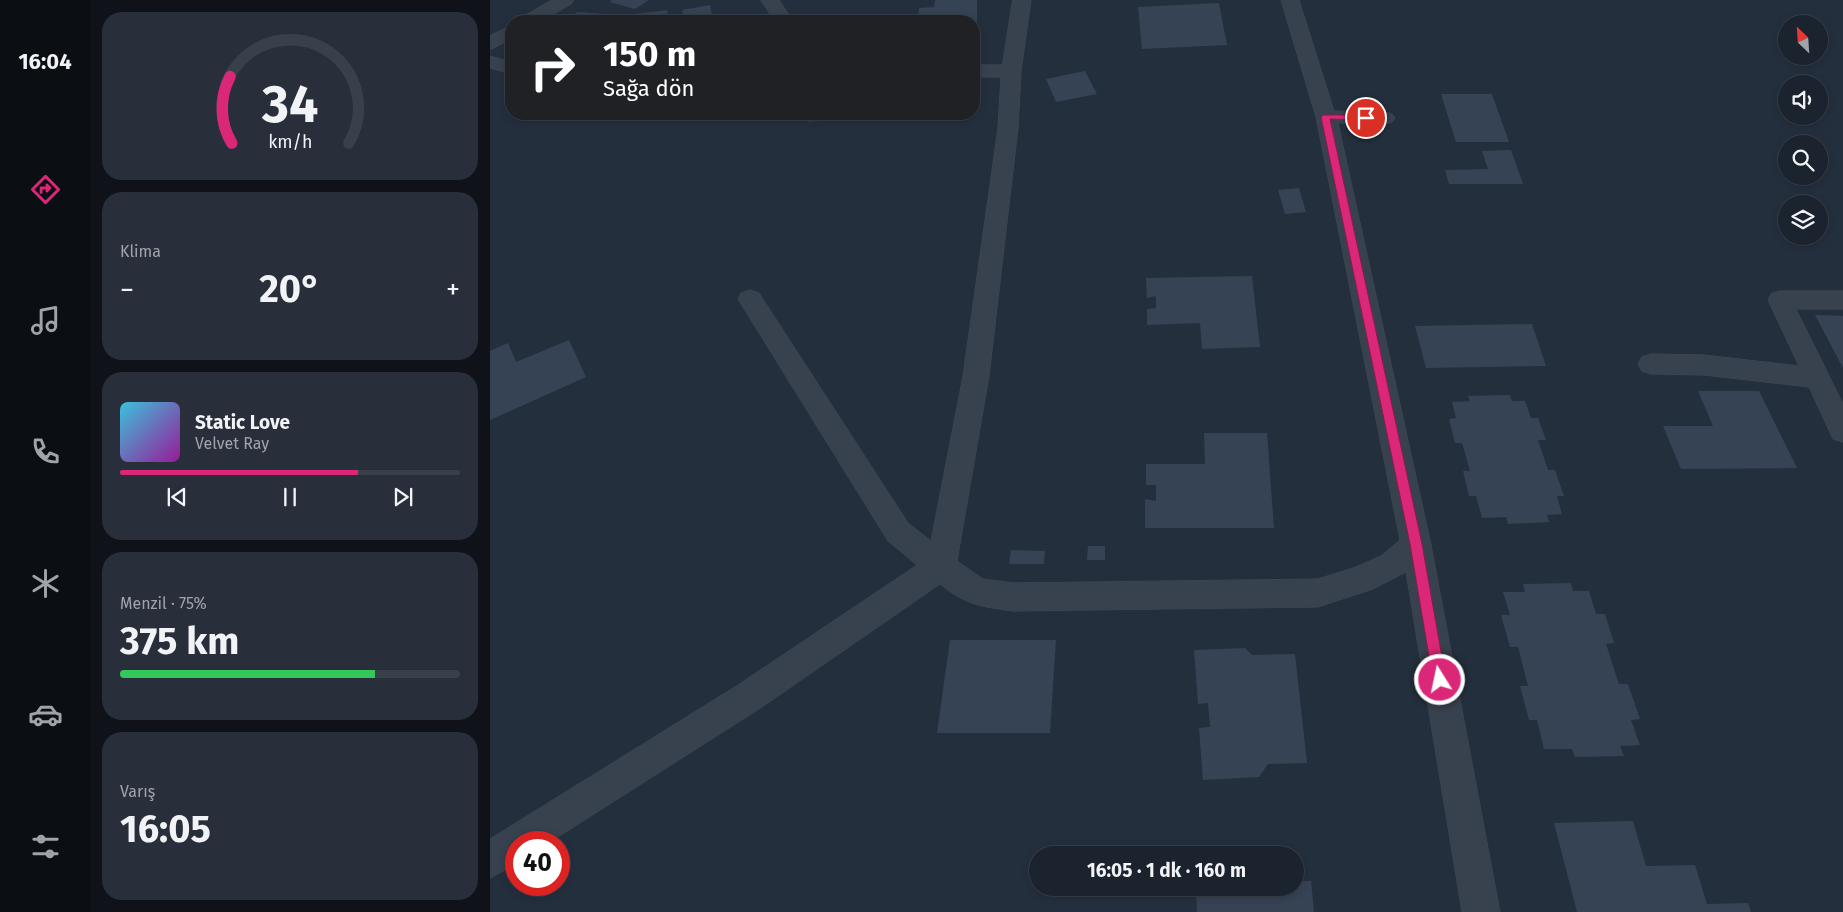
<!DOCTYPE html>
<html lang="tr">
<meta charset="utf-8">
<style>
body{margin:0;font-family:"Fira Sans",sans-serif;background:#282f3a;color:#f1f3f6;height:100vh;display:flex;flex-direction:column;font-size:19px;white-space:nowrap}
*{box-sizing:border-box;margin:0}
p{font-size:16px;color:#a0a4aa}
.icon{flex:none;width:28px;height:28px;fill:none;stroke:currentColor;stroke-width:2;stroke-linecap:round;stroke-linejoin:round}
.map{position:relative;flex:1;overflow:hidden}
.side{display:flex;flex-direction:column;gap:12px;padding:12px;background:#0f1319;width:400px}
.side>*{flex:none}
.hud{position:absolute;left:15px;top:15px;width:475px;height:105px;border-radius:20px;box-shadow:0 2px 8px #0003,0 0 0 1px #39404a;background:#202124;color:#fff;overflow:hidden}
.needle{width:32px;rotate:335deg}
.tools{position:absolute;left:1288px;top:15px;display:grid;gap:10px}
.tools a{display:grid;place-items:center;width:50px;height:50px;border-radius:50%;background:#1b232e;box-shadow:0 2px 8px #0003,0 0 0 1px #39404a;font-size:25px}
.speed{position:absolute;left:15px;top:831px;display:flex;gap:10px;font-size:25px;font-weight:700;text-align:center}
.speed>*{display:grid;place-content:center;width:65px;height:65px;border-radius:50%;background:#1b232e;box-shadow:0 2px 8px #0003,0 0 0 1px #39404a;line-height:1}
.speed .limit{border:8px solid #d22;background:#fff;color:#111}
.pin{position:absolute;display:grid;place-items:center;width:42px;height:42px;color:#fff;margin:-21px;border:2px solid #fff;border-radius:50%;box-shadow:0 1px 5px #0007}
.me{position:absolute;width:55px;margin:-28px;rotate:350deg;stroke-linejoin:round;filter:drop-shadow(0 0 4px #0008)}
.turn{display:flex;align-items:center;gap:18px;height:105px;padding:0 15px;font-size:22px}
.turn .icon{width:65px;height:65px;stroke-width:2.5}
.turn b{display:block;font-size:35px;line-height:42px}
.big{font-size:38px;font-weight:700;line-height:1.1}
.side .card{flex:1;display:flex;flex-direction:column;justify-content:center;gap:8px;min-width:0;padding:0 18px;border-radius:20px;background:#282f3a}
.side .dial{align-items:center;gap:0}
.dial svg{height:130px;overflow:visible;fill:none;stroke:#39404a;stroke-width:7;stroke-linecap:round;text-anchor:middle}
.dial text{fill:#f1f3f6;stroke:none}
.song{display:flex;align-items:center;gap:15px}
.cover{width:60px;height:60px;border-radius:8px;background:linear-gradient(135deg,hsl(190 70% 55%),hsl(300 70% 35%))}
.played{height:5px;border-radius:2px;background:linear-gradient(90deg,#db2777 70%,#39404a 70%)}
.keys{display:flex;justify-content:space-around;direction:ltr}
.heat{display:flex;justify-content:space-between;align-items:center;font-size:28px;direction:ltr}
.charge{height:8px;border-radius:4px;background:linear-gradient(90deg,#34c759 75%,#39404a 0)}
.trip{position:absolute;left:539px;top:846px;width:275px;height:50px;border-radius:25px;background:#1b232e;box-shadow:0 2px 8px #0003,0 0 0 1px #39404a;font-weight:700;line-height:50px;text-align:center}
main{display:flex;flex:1;min-height:0}
.tab-bar{display:flex;flex-direction:column;width:90px;justify-content:space-around;align-items:center;background:#0b0e12;color:#a0a4aa}
.tab-bar .icon{width:35px;height:35px}
.tab-bar .selected{color:#db2777}
.tab-bar b{font-size:22px;color:#f1f3f6}
.map>svg:first-child{display:block}
.building{fill:#364354}
.lines{fill:none;stroke-linecap:round;stroke-linejoin:round}
.minor-casing{stroke:#414a57;stroke-width:1}
.minor{fill:#38414e;fill-rule:evenodd}
.route{fill:#db2777;stroke:#8e194d}
</style>
<main>
<nav class="tab-bar">
<b>16:04</b>
<svg class="icon selected" aria-label="directions" viewBox="0 0 24 24"><path d="M12 3l9 9-9 9-9-9zM9 14v-3h6M13 9l2 2-2 2"/></svg>
<svg class="icon" aria-label="music" viewBox="0 0 24 24"><path d="M9 18V5l10-2v13"/><circle cx="6" cy="18" r="3"/><circle cx="16" cy="16" r="3"/></svg>
<svg class="icon" aria-label="phone" viewBox="0 0 24 24"><path d="M5 4h4l2 5-3 2q2 4 5 5l2-3 5 2v4C11 20 4 13 5 4z"/></svg>
<svg class="icon" aria-label="climate" viewBox="0 0 24 24"><path d="M12 3v18M4 7l16 10M4 17L20 7"/></svg>
<svg class="icon" aria-label="car" viewBox="0 0 24 24"><path d="M5 17H2v-5l4-1 3-4h7l3 4 3 1v5h-3M9 17h6M6 11h13"/><circle cx="7" cy="17" r="2"/><circle cx="17" cy="17" r="2"/></svg>
<svg class="icon" aria-label="filters" viewBox="0 0 24 24"><path d="M4 7h16M4 17h16"/><circle cx="9" cy="7" r="2"/><circle cx="15" cy="17" r="2"/></svg>
</nav>
<section class="side">
<div class="card dial"><svg viewBox="0 0 100 80">
<path d="M14 69A42 42 0 1 1 86 69"/>
<path d="M14 69A42 42 0 0 1 13 28" stroke="#db2777"/>
<text x="50" y="56" font-size="32" font-weight="700">34</text>
<text x="50" y="72" font-size="11">km/h</text>
</svg></div>
<div class="card"><p>Klima</p>
<div class="heat"><a>−</a><b class="big">20°</b><a>+</a></div>
</div>
<div class="card">
<div class="song"><i class="cover"></i><div><b>Static Love</b><p>Velvet Ray</p></div></div>
<div class="played"></div>
<div class="keys"><svg class="icon" aria-label="previous" viewBox="0 0 24 24"><path d="M18 5L8 12l10 7zM5 5v14"/></svg><svg class="icon" aria-label="pause" viewBox="0 0 24 24"><path d="M8 5v14M16 5v14"/></svg><svg class="icon" aria-label="next" viewBox="0 0 24 24"><path d="M6 5l10 7-10 7zM19 5v14"/></svg></div>
</div>
<div class="card"><p>Menzil · 75%</p><b class="big">375 km</b><div class="charge"></div></div>
<div class="card"><p>Varış</p><b class="big">16:05</b></div>
</section>
<div class="map">
<svg width="1353" height="912" viewBox="0 0 1353 912">
<rect width="100%" height="100%" fill="#242f3e"/>
<path class="building" d="M122 0H159L145 9 120 2Z
M445 0H487V38L484 39V21H428L429 8 444 7Z
M729 3 737 45 652 49 648 7Z
M220 5 223 21H194L192 10Z
M178 10 176 21H143L144 14Z
M87 12 127 15 121 21H78Z
M595 71 607 94 566 102 556 79Z
M951 94H1002L1019 142H966Z
M319 114H368V118L318 122Z
M1021 150 1033 184H959L955 170 998 169 992 151Z
M809 188 816 212 795 214 788 190Z
M762 276 770 347 712 349 710 323 657 325V309L666 308V296L657 298 656 278Z
M1325 315 1353 316V368Z
M1042 324 1056 366 936 368 925 326Z
M79 340 96 377 0 420V351L18 343 26 362Z
M1208 391H1269L1307 468 1191 469 1173 426H1223Z
M1020 395 1022 401H1035L1041 418H1048L1056 440H1048L1058 470H1065L1074 496H1067L1072 514 1057 515 1059 522 1018 524 1016 517 992 518 986 496H979L973 471H980L972 443H965L959 419 966 418 962 402 980 401 978 396Z
M714 433H777L784 528H655V499L666 501V485H656V464H715Z
M598 546H615V560H597Z
M521 550 555 551 554 564H519Z
M1081 583 1083 591H1099L1106 614H1115L1124 643 1116 644 1129 684H1138L1150 719 1141 720 1150 745 1130 746 1134 756 1085 757 1082 749H1054L1047 720H1039L1030 686H1038L1028 647H1020L1011 615H1020L1013 592H1035L1033 584Z
M460 640H566L560 733H447Z
M755 648 762 655 805 654 817 763 778 764 769 777 713 780 709 728 720 727 718 703 708 704 704 650Z
M1143 821 1156 866 1205 865 1217 904 1258 903 1261 912H1087L1064 823Z
M805 881H821L824 912H707L706 888H805Z"/>
<g class="lines">
<g class="minor-casing">
<path id="minor" d="M62 0H84L81 4 52 21H30L33 17Z
M271 0H289L303 21H285Z
M523 0H541L531 71 528 128 499 376 467 561 493 579 524 583 828 579 866 567 891 556 910 540 826 117 791 0H809L844 111 895 112 902 114 905 118 902 122 895 124 848 123 941 545 1010 912H972L916 572 883 589 828 607 524 611C492 607 476 605 450 584L272 707 60 842H26V864L0 878V839L248 685 427 565 398 541 248 299 251 293 260 290 269 293 418 523 441 541 473 376 508 128 511 77H484V65H512Z
M21 26V39L0 50V36Z
M0 56 21 62V74L0 68Z
M1290 291H1353V309H1306L1353 404V442L1343 439 1319 387 1214 375 1161 374 1152 371 1148 364 1152 357 1161 354 1214 355 1309 366 1278 300 1281 294Z"/>
</g>
<use href="#minor" class="minor"/>
</g>
<path class="route" d="M833 115H876L880 118 876 120 840 119 932 544 956 680 954 684 950 686 945 684 943 680 920 544 831 117Z"/>
</svg>
<div class="tools">
<a><svg class="needle" viewBox="-14 -14 28 28"><path d="M0-13l5 13h-10z" fill="#e53935"/><path d="M0 13l5-13h-10z" fill="#a0a4aa"/></svg></a>
<a><svg class="icon" aria-label="sound" viewBox="0 0 24 24"><path d="M4 9h4l5-4v14l-5-4H4zM17 9q2 3 0 6"/></svg></a>
<a><svg class="icon" aria-label="search" viewBox="0 0 24 24"><circle cx="10" cy="10" r="6"/><path d="M15 15l6 6"/></svg></a>
<a><svg class="icon" aria-label="layers" viewBox="0 0 24 24"><path d="M12 4l9 5-9 5-9-5zM3 14l9 5 9-5"/></svg></a>
</div>
<div class="speed"><div class="limit">40</div></div>
<div class="pin" style="left:876px;top:118px;background:#d93025"><svg class="icon" aria-label="arrive" viewBox="0 0 24 24"><path d="M6 21V4h12l-3 4 3 4H6"/></svg></div>
<svg class="me" style="left:950px;top:680px" viewBox="-20 -20 40 40"><circle r="17" fill="#db2777" stroke="#fff" stroke-width="3"/><path d="M0-11L8 9 0 5-8 9z" fill="#fff"/></svg>
<div class="trip">16:05 · 1 dk · 160 m</div>
<div class="hud">
<div class="turn"><svg class="icon" aria-label="right" viewBox="0 0 24 24"><path d="M7 20v-9h11M14 6l5 5-5 5"/></svg><div><b>150 m</b>Sağa dön</div></div>
</div>
</div>
</main>
